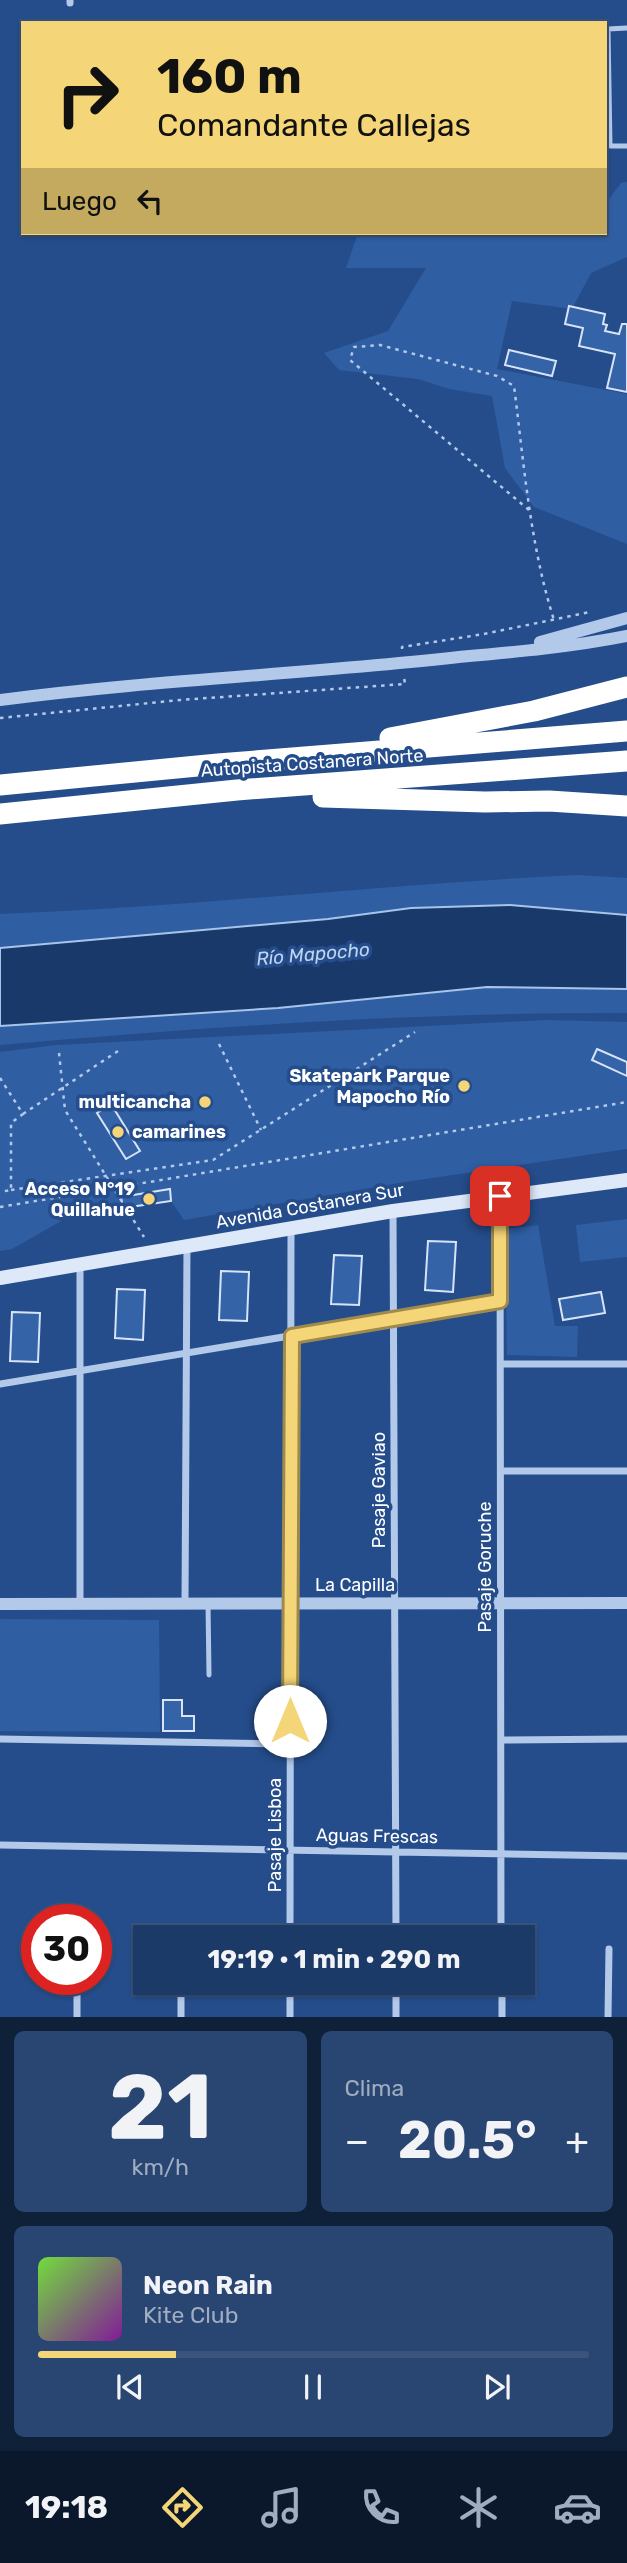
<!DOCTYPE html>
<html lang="es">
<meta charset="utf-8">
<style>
body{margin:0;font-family:Rubik,sans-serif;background:#294571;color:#f1f3f6;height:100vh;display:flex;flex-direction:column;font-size:26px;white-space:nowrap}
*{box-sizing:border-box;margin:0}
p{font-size:23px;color:#a0adc0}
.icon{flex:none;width:38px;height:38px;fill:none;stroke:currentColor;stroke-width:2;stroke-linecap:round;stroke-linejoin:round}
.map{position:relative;height:2017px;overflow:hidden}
.sheet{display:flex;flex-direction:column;gap:14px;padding:14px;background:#0f2039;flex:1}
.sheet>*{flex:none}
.banner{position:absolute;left:21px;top:21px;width:586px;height:214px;border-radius:0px;box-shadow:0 2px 5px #0004,0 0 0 2px #3a547c;background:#f4d577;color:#111;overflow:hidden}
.speed{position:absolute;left:21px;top:1904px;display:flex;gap:14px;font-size:35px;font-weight:700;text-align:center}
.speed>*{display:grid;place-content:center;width:91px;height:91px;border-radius:50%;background:#1c3a68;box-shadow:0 2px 5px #0004,0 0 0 2px #3a547c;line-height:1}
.speed .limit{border:10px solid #d22;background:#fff;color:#111}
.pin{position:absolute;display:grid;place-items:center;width:60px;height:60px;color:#fff;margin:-30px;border-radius:14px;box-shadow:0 4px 10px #0006}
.me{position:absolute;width:77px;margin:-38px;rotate:0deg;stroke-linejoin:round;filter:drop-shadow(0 0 5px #0008)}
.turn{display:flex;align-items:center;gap:24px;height:147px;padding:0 21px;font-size:32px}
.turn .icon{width:91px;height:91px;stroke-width:2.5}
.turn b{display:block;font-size:49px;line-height:60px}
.then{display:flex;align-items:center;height:66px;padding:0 21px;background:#0003;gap:14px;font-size:26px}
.big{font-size:52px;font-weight:700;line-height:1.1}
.sheet .tile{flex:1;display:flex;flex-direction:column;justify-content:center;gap:10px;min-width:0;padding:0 24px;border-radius:10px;background:#294571}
.sheet .dial{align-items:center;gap:0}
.dial b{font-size:91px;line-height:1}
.song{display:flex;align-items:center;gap:21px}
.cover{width:84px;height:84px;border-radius:10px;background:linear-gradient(135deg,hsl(100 70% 55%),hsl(290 70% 35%))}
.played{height:7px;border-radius:4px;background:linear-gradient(90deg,#f4d577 25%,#3a547c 25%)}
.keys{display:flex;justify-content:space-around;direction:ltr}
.heat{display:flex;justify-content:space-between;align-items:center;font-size:38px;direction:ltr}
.sheet .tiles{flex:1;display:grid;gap:14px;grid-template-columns:1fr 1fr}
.tile:last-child{grid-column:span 2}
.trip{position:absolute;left:133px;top:1925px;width:402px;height:70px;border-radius:0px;background:#1c3a68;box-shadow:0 2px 5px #0004,0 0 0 2px #3a547c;font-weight:700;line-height:70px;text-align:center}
.tabs{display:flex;height:112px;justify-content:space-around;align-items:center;background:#0b172a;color:#a0adc0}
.tabs .icon{width:49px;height:49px}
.tabs .on{color:#f4d577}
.tabs b{font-size:32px;color:#f1f3f6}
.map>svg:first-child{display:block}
.green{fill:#2f5ea3}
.water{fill:#1a396b;stroke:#a7c4eb;stroke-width:2}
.building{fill:#3563a8;stroke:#d7e4f8;stroke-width:2}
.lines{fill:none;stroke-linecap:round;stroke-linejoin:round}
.path{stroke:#b3c9ea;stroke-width:2.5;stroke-dasharray:3.5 5;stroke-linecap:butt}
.service{stroke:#b3c9ea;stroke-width:5}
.minor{stroke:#b3c9ea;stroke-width:7}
.tertiary{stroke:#b3c9ea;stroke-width:12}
.secondary{stroke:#dde8f8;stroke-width:14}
.motorway{stroke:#fff;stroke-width:21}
.route-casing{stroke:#9f8a4d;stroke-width:18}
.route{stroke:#f4d577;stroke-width:12}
.poi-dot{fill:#f4d577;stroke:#254d8b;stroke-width:2.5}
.labels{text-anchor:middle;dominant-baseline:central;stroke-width:7;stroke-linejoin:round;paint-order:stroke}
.street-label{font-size:18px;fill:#fff;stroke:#254d8b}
.poi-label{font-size:18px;font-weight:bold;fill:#fff;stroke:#254d8b;text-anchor:end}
.water-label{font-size:19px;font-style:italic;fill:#bed4f1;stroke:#254d8b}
</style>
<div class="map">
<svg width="627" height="2017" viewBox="0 0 627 2017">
<rect width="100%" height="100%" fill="#254d8b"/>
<path class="green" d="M627 182V257L591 273 572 309 512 301 497 369 627 394V544L534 507 505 468 492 396 449 389 418 379 339 370 324 353 388 331 426 268H346L358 233H606V203L621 183Z
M577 875 627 878V1013C418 1012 208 1027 0 1045V914C193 907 384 884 577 875Z
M546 1020 627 1022V1149L405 1182 184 1220 171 1201 70 1216 12 1249 0 1251V1052L56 1045Z
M627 1219V1257L580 1262 576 1225Z
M538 1225 555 1326H578L577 1357 507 1355 505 1229Z
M0 1619 159 1620 160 1732 0 1731Z"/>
<path class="water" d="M510 905 627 915V989L487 987 278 1008 0 1026V948L328 919 411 908Z"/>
<path class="building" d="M569 306 605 314 603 324 607 325 605 331 619 334 622 324H627V392L607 388 615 354 579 346 583 328 565 324Z
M509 350 556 361 552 376 505 365Z
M597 1049 627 1062V1076L592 1060Z
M111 1104 140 1151 126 1159 97 1113Z
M170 1189 171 1201 123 1208 121 1197Z
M428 1241 456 1242 453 1292 425 1290Z
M334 1255 362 1256 359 1305 331 1304Z
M221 1271 249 1272 247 1321 219 1320Z
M117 1289 145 1290 143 1340 115 1338Z
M601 1292 605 1313 563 1320 559 1299Z
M12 1312 40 1313 38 1362 10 1361Z
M163 1700H182V1716H194V1731H163Z"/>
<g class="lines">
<path class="path" d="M529 510 350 360 354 347 380 345 497 376 514 386C524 464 530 545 554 620
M402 649V647L484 634 590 612
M0 718 180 700 405 684 404 677
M219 1044 261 1130
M59 1053 65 1110 144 1237
M0 1078 23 1114 11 1123V1190L0 1192
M23 1114 121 1049
M11 1190 213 1160 415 1032
M0 1207 627 1102"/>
<path class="service" d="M627 28 608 29 610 146H627
M208 1603 209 1675"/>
<path class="minor" d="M70 0V3
M500 1196 501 1937
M393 1211 396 1937
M501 1364H627
M0 1384 500 1301
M501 1471H627
M185 1603 187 1246
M80 1604V1265
M0 1739 290 1744
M501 1740 627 1739
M0 1845 627 1856
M290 1937 291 1228
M181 1983V2017
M396 1983V2017
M502 1983V2017
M77 2017V1979
M290 2017V1983
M608 2017 609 1949"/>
<path class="tertiary" d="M540 642 627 618
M0 700C152 680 306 674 459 657 515 652 572 647 627 636
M0 1604 627 1603"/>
<path class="secondary" d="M0 1278 393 1211 627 1180"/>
<path class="motorway" d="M390 738 534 711 627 687
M0 785 218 764 627 731
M323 797 485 802 549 801 627 806
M0 814 237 790 627 761"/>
</g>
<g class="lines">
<g class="route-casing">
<path id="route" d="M290 1721 292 1336 500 1301V1196"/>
</g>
<use href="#route" class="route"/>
</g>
<g class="poi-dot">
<circle cx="464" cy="1086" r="7"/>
<circle cx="205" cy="1102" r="7"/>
<circle cx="118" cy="1132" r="7"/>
<circle cx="149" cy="1199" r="7"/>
</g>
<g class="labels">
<g class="street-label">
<text transform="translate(312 763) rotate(-4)">Autopista Costanera Norte</text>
<text transform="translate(310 1206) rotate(-10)">Avenida Costanera Sur</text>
<text transform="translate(379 1490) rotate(-90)">Pasaje Gaviao</text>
<text transform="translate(485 1567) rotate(-90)">Pasaje Goruche</text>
<text x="355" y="1585">La Capilla</text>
<text transform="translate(275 1835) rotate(-90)">Pasaje Lisboa</text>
<text transform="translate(377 1836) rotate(1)">Aguas Frescas</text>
</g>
<g class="poi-label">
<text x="450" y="1076">Skatepark Parque<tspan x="450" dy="21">Mapocho Río</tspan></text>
<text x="191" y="1102">multicancha</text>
<text x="132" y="1132" text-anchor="start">camarines</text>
<text x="135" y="1189">Acceso N°19<tspan x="135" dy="21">Quillahue</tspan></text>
</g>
<g class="water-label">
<text transform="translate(313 954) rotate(-5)">Río Mapocho</text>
</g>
</g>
</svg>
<div class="speed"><div class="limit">30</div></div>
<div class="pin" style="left:500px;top:1196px;background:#d93025"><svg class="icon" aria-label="arrive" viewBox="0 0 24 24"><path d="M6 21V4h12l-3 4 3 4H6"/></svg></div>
<svg class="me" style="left:290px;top:1721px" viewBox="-20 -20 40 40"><circle r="19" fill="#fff"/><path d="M0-13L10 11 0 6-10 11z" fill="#f4d577"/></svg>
<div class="trip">19:19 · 1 min · 290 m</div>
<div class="banner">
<div class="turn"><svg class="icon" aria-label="right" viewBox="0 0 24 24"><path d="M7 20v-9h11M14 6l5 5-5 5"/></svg><div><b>160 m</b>Comandante Callejas</div></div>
<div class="then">Luego<svg class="icon" aria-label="left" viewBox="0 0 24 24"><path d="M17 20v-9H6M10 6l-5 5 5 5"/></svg></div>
</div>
</div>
<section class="sheet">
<div class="tiles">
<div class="tile dial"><b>21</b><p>km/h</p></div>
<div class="tile"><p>Clima</p>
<div class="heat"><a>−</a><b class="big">20.5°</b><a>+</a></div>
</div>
<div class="tile">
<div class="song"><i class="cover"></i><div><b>Neon Rain</b><p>Kite Club</p></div></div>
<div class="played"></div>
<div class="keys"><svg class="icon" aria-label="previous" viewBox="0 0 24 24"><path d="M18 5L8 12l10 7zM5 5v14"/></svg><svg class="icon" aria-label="pause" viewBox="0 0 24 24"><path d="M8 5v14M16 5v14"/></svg><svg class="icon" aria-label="next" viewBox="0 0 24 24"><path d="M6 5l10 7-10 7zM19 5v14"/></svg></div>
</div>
</div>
</section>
<nav class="tabs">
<b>19:18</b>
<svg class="icon on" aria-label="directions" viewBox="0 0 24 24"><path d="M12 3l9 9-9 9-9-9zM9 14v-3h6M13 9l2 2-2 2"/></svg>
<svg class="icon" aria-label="music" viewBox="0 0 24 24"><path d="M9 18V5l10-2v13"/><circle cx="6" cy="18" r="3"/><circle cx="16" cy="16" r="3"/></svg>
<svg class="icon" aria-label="phone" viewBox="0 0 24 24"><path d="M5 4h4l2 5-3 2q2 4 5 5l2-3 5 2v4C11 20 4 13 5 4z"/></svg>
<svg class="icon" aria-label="climate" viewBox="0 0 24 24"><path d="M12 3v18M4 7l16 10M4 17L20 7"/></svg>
<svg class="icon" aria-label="car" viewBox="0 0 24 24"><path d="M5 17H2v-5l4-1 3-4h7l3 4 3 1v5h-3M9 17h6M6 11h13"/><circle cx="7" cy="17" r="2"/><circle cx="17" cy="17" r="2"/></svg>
</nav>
